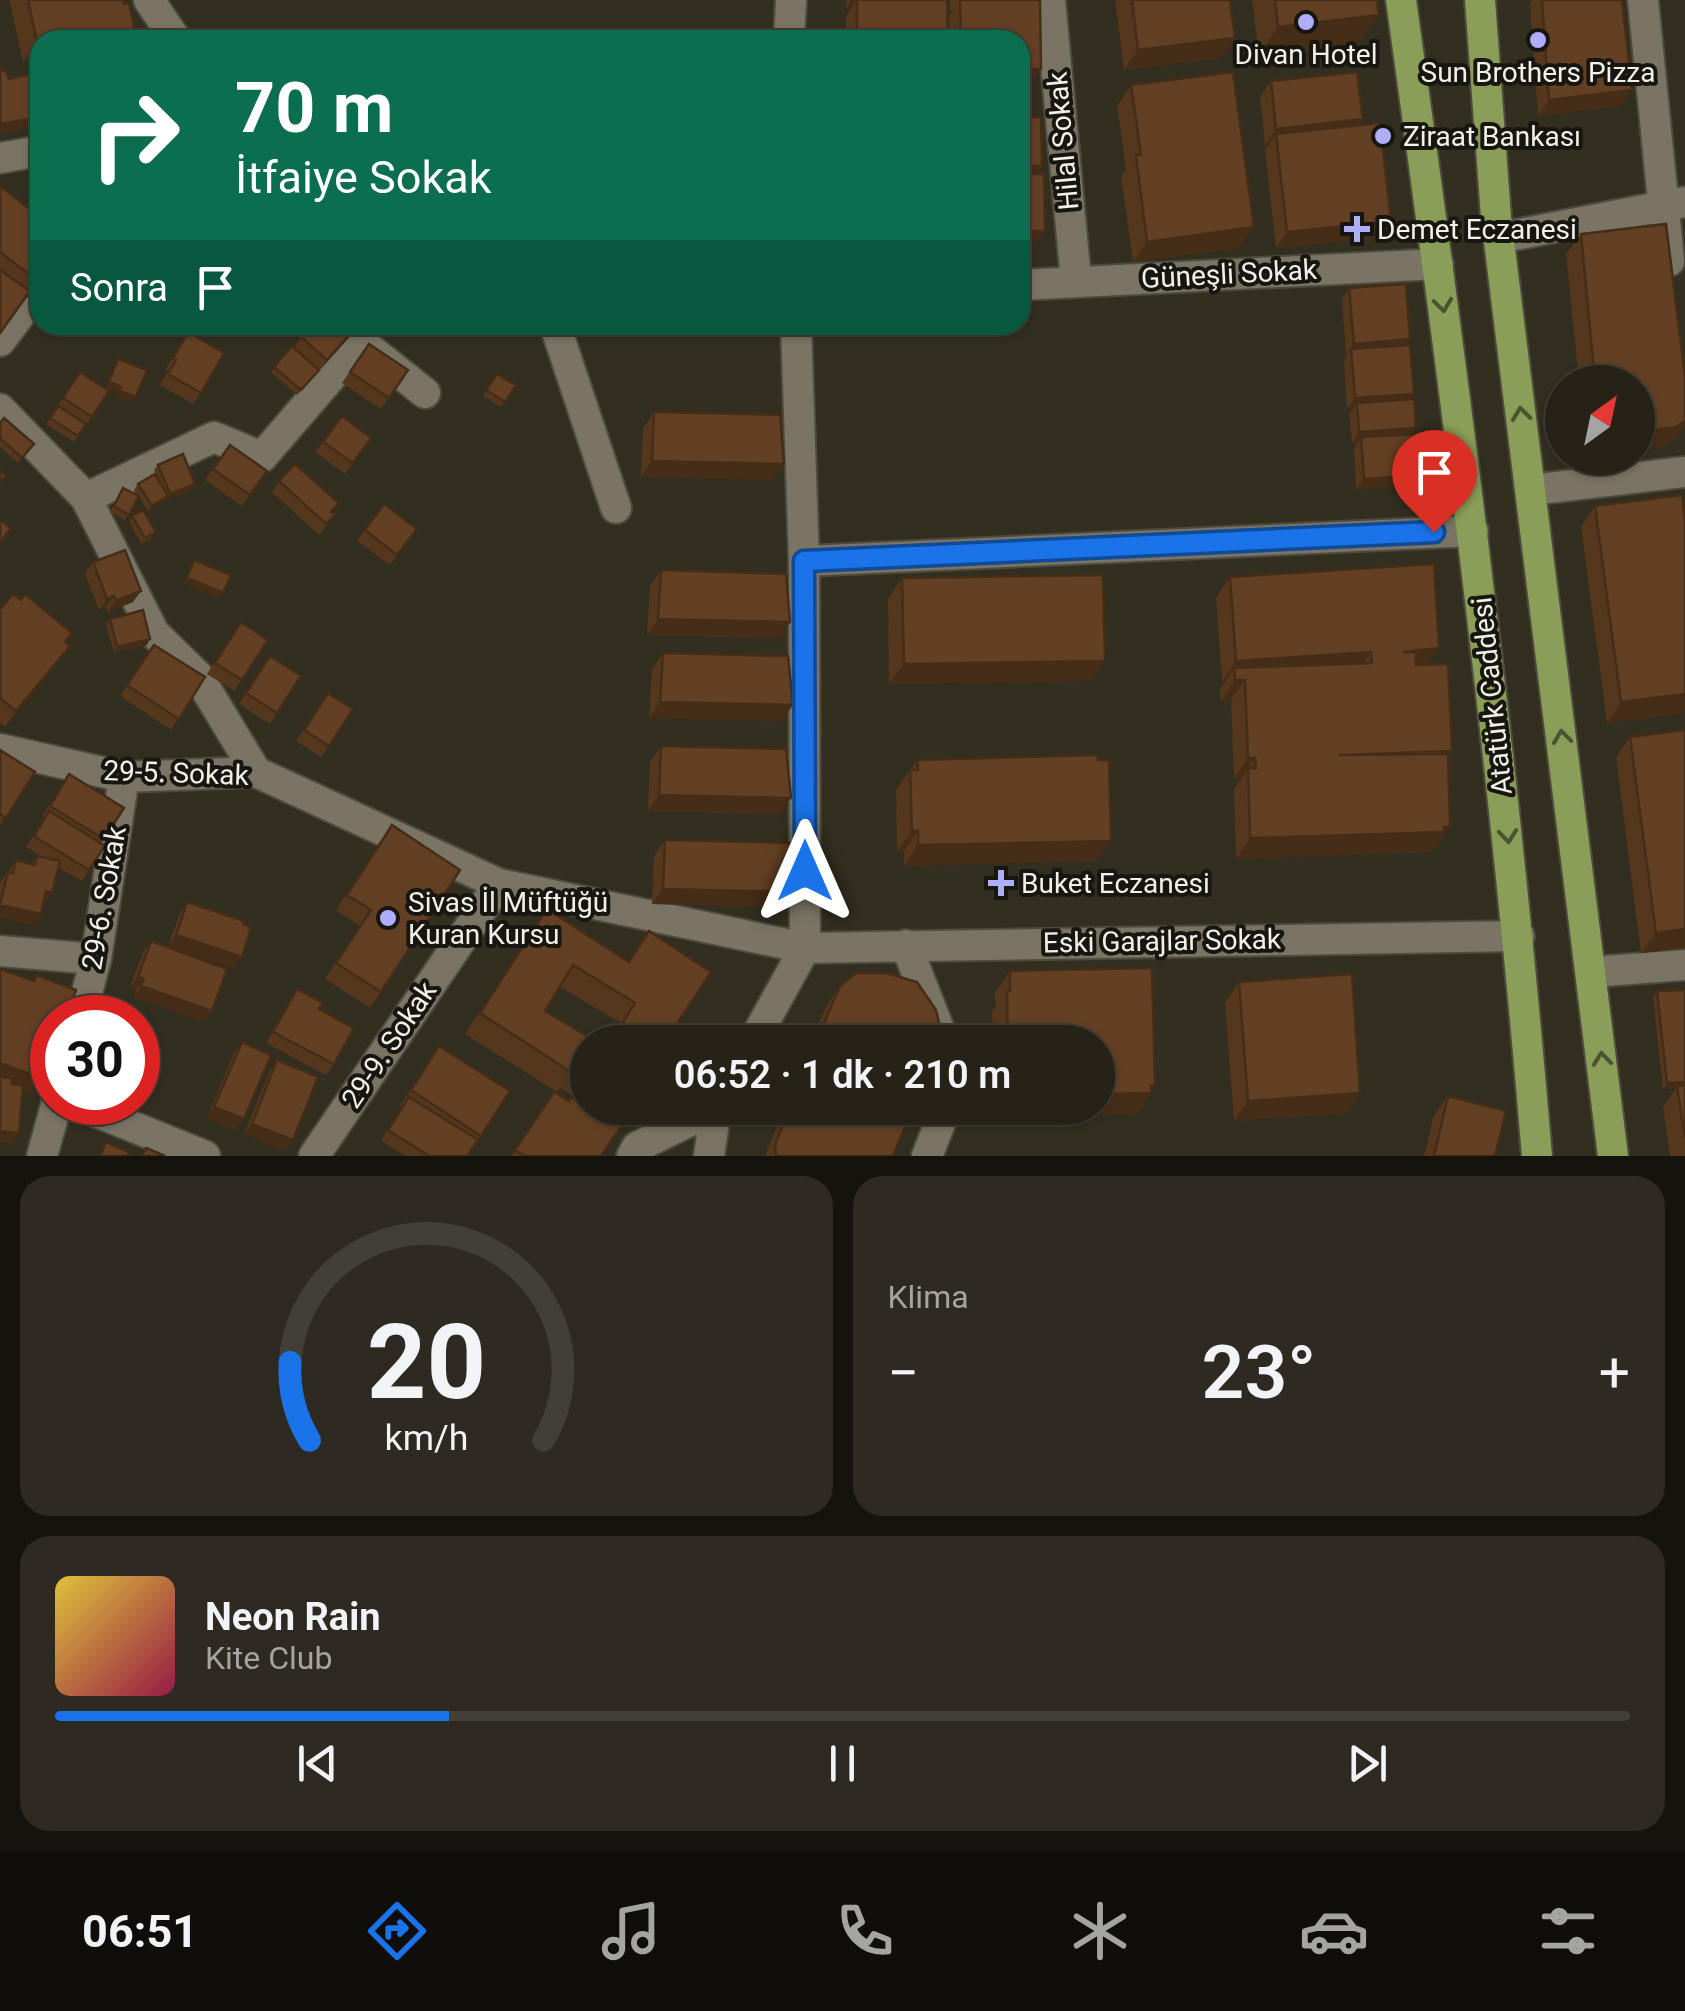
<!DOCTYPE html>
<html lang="tr">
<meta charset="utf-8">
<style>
body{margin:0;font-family:Roboto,sans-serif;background:#2e2a21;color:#f1f3f6;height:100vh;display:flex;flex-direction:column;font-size:38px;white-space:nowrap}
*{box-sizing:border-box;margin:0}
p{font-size:32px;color:#a4a4a2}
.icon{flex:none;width:55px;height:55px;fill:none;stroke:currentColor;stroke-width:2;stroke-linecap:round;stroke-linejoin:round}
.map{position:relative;height:1156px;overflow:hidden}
.side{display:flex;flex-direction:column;gap:20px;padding:20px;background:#15130d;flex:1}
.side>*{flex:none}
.guide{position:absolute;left:30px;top:30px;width:1000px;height:305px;border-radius:30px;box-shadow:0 2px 8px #0004,0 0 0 2px #423f37;background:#0b6e4f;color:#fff;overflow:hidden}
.needle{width:65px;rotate:33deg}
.fabs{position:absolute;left:1545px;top:365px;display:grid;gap:20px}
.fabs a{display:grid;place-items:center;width:110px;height:110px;border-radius:50%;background:#262218;box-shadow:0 2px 8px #0004,0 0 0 2px #423f37;font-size:50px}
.speed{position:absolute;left:30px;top:995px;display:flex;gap:20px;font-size:50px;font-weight:700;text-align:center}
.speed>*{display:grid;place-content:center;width:130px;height:130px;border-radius:50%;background:#262218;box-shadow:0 2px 8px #0004,0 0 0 2px #423f37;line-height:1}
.speed .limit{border:15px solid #d22;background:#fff;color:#111}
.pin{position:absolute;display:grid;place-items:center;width:85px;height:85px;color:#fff;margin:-102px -42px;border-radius:50% 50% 50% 0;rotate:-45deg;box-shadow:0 0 10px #0007}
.pin .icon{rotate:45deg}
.me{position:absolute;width:110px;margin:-55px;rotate:0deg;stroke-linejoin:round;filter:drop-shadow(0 0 8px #0008)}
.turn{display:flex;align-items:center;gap:35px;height:210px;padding:0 40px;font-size:45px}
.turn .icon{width:130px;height:130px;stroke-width:2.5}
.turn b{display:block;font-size:70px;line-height:85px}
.then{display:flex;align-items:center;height:95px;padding:0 40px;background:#0003;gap:20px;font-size:38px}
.big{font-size:75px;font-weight:600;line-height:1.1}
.side .card{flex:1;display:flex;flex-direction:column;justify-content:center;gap:15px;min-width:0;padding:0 35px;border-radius:30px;background:#2e2a21}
.side .dial{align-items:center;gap:0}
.dial svg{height:260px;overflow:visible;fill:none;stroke:#423f37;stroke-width:7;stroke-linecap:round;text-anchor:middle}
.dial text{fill:#f1f3f6;stroke:none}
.song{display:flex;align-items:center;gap:30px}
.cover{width:120px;height:120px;border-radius:15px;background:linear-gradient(135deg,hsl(50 70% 55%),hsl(340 70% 35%))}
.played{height:10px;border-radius:5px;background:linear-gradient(90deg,#1a73e8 25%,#423f37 25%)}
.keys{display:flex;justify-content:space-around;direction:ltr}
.heat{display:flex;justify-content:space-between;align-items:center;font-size:55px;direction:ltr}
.side .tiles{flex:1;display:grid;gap:20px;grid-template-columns:1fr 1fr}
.card:last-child{grid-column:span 2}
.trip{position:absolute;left:570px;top:1025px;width:545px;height:100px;border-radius:50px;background:#262218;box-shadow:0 2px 8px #0004,0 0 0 2px #423f37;font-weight:600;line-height:100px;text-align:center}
.menu{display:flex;height:160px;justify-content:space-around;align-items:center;background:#0f0e0a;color:#a4a4a2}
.menu .icon{width:70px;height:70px}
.menu .selected{color:#1a73e8}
.menu b{font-size:45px;color:#f1f3f6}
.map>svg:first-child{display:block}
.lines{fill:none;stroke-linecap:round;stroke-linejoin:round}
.street-casing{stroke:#4e4a3e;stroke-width:34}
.primary-casing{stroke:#4e4a3e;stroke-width:34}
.street{stroke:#797464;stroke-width:30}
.primary{stroke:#899e57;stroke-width:30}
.wall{fill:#55371e}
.shaded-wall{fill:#452d18}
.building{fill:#634023;stroke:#452d18;stroke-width:2.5}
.oneway{stroke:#4b5330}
.route-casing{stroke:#114b97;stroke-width:25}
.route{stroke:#1a73e8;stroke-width:18}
.poi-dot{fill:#afaefa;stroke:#181610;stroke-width:4}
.labels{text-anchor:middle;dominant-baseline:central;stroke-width:8;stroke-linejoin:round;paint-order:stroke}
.poi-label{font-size:28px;fill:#f2f0e7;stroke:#181610;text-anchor:start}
.street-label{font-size:28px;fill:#f2f0e7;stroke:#181610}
</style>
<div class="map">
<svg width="1685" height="1156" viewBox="0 0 1685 1156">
<rect width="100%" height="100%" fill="#322e20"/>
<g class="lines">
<g class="street-casing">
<path id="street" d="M149 0 176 40
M1050 0 1076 281
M1643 0 1669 261
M789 40 791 0
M0 158 40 151
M1499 238 1685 202
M1020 285 1438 264
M348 325 361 342 425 393
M555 325 616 508
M0 341 40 288
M0 409 86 498 154 633 198 676 256 772
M1531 490 1685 472
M86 498 214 437 262 457 361 342
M804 561 1473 531
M0 749 124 777 256 772 499 884 805 948 1519 936
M906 945 944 1042
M0 951 96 959
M1592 972 1685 965
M80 1018 96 959 124 777
M753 1042 805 948 804 561 796 325
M72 1102 205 1156
M42 1156 57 1102
M314 1156 499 884
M632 1156 637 1147 716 1108
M709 1156 716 1108
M927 1156 946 1108"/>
</g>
<g class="primary-casing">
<path id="primary" d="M1401 0C1455 385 1505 769 1537 1156
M1480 0 1496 217 1613 1156"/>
</g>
<use href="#street" class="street"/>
<use href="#primary" class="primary"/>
</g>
<path class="wall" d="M9 0H123L40 40V75L35 76 40 94V123L38 126 9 79 30 74 28 61 23 62Z
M846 0H947L948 40H846V16L851 8H846Z
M950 0H1040L1041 69 1030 85H1020V40H950L949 16 953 11H950Z
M1115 0H1230L1235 38 1221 58 1124 70Z
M1252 0H1377L1360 43 1259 55Z
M1532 0H1622L1621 106 1538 116 1530 3Z
M1271 81 1363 119 1358 126 1380 237 1276 248 1265 150 1269 145H1265L1260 97Z
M1131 85 1240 248 1133 262 1121 176 1126 170 1117 106Z
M0 186 40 217V282L28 298 26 296 0 333Z
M1581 234 1685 376V425L1676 438 1662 447 1638 450V382H1579L1566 254Z
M1349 288 1410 339 1406 345 1411 399 1416 428 1412 434 1413 486 1356 489 1354 448 1357 443H1352L1349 414 1353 409H1347L1344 360 1348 354H1346L1342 299Z
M257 325H279L266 336Z
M328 327 353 333 297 395 271 372 294 348 301 337Z
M188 332 201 393 193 404 160 385 168 371 165 370Z
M369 344 408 370 381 409 342 383Z
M80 372 92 417 74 442 46 424Z
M497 374 516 385 501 407 483 396Z
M654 412 773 480 641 477 643 428Z
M342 416 371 438 345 474 315 452Z
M0 423 34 444 18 463 0 447Z
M230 445 267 471 242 506 205 480Z
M158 465 195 484 191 490 166 500 148 511 139 496 125 520 110 512 123 488 138 495 134 490 138 484 157 477 154 470Z
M279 481 332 512 327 525 319 535 272 492Z
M384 504 417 529 390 565 357 541Z
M1595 506 1685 713 1607 723 1581 527Z
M132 516 152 538 141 544 129 521Z
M93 562 133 602 108 612 106 607 99 610 85 573Z
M661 570 790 622 779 638 647 635 650 586Z
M1230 577 1427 665 1448 756 1436 847 1433 848 1430 852 1236 859 1234 789 1241 779H1234L1231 700 1221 701 1220 689 1225 682H1222L1216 598Z
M902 578 1105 661 1091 681 889 684 888 599Z
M0 610 65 642 59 662 5 727 0 723Z
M110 619 147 645 114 653 106 625Z
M241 622 242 680 234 691 207 674Z
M154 645 205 677 171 730 120 696Z
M663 653 793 705 781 721 649 718 652 669Z
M270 656 301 676 270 724 239 704Z
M328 693 353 709 321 757 296 741Z
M1630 737 1685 948 1641 953 1616 757Z
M661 746 780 814 648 811 650 762Z
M0 750 35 772 0 826Z
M917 760 1097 861 904 866V851H897L896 790Z
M62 785 124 808 101 844 105 846 82 881 58 867 44 904 41 914 34 925 0 917V883L16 860 31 864 37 856 42 857 26 847 45 818 42 816Z
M392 825 381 992 370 1008 325 979 360 926 336 910Z
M665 840 795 892 784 907 652 904 654 856Z
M187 902 234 968 168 946 180 913Z
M547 909 629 962 649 931 665 1042H609L621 1023 560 987 545 1011 588 1042V1108H623L618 1114 601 1156H511L554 1092 569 1101 584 1106 586 1104 560 1088 557 1092 465 1034Z
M151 941 212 1011 204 1022 134 997 136 989 130 988 143 952Z
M1010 971 1155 1086 1137 1114 994 1117V1108H1098V1042H993L992 1011 996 1007 995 992Z
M1239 982 1360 1093 1346 1113 1234 1121 1225 1002Z
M840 986 938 1042H810L826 1007Z
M297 989 319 1009 334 1064 326 1075 266 1043Z
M1685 990V1156H1670L1663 1107 1676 1088 1663 1089 1653 997 1657 991Z
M242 1042 236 1130 207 1118 234 1053Z
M439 1046 481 1136 467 1156H405L381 1140 402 1107 400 1106Z
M277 1060 293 1140 285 1151 244 1134 270 1071Z
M1448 1096 1495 1156H1424L1433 1117Z
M784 1108H913L893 1156H765Z"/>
<path class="shaded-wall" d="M851 0H856L851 8H846Z
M1379 15 1360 43 1259 55 1278 27Z
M1235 38 1221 58 1124 70 1138 50Z
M40 41 28 61 23 62 37 42Z
M40 64V75L31 77Z
M1020 69H1041L1030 85H1020Z
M1632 90 1621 106 1538 116 1549 100Z
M40 117V123L38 126 0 134V124Z
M1363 119 1352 135 1276 134 1269 145H1265L1276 129Z
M1020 166H1042L1034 176 1020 177Z
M1391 221 1380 237 1276 248 1287 232Z
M1254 227 1240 248 1133 262 1147 242Z
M1020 231H1045L1038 242H1020Z
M359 325 353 333 319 371 327 360Z
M1410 339 1402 350 1351 349 1346 354 1354 344Z
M109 382 121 387 117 392 105 388Z
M119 391 136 397 132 403 115 397Z
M1414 394 1406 405 1357 403 1353 409H1347L1355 398Z
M1685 421V425L1676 438 1662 447 1638 450V432Z
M1416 428 1409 439 1361 437 1357 443H1352L1359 432Z
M652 461 784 464 773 480 641 477Z
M1420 475 1413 486 1356 489 1364 479Z
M195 484 191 490 166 500 170 494Z
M168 496 164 501 148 511 152 506Z
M187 578 223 593 219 599 183 584Z
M141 591 133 602 108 612 116 601Z
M114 596 106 607 99 610 107 599Z
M658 619 790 622 779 638 647 635Z
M150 639 147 645 114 653 117 647Z
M70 646 59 662 5 727 16 711Z
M1439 648 1425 668 1389 673 1403 652Z
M1371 652 1357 673 1245 680 1231 700 1221 701 1235 680 1234 668 1225 682H1222L1236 661Z
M1105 661 1091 681 889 684 904 664Z
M1685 694V713L1607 723 1621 702Z
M660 702 793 705 781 721 649 718Z
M1452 751 1437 771 1339 755Z
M1248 758H1255L1241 779H1234Z
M659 795 791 798 780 814 648 811Z
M1450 827 1436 847 1433 848 1430 852 1236 859 1250 838Z
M912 831H918L904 851H897Z
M1111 841 1097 861 904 866 918 845Z
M663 889 795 892 784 907 652 904Z
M46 891 52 893 45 904 39 902Z
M0 905 41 914 34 925 0 917Z
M1685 929V948L1641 953 1656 933Z
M176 935 242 957 234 968 168 946Z
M138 977 144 979 136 989 130 988Z
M141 986 212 1011 204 1022 134 997Z
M0 1063 44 1079 33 1095 0 1083Z
M1685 1082V1087L1663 1089 1667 1083Z
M1155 1086 1137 1114 994 1117 1001 1108H1098V1094Z
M1360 1093 1346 1113 1234 1121 1248 1101Z
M214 1107 244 1119 236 1130 207 1118Z
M252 1124 293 1140 285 1151 244 1134Z
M0 1131 19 1133 11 1144 0 1143Z"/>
<path class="building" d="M28 0H123L124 4 129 3 137 40H40L37 42Z
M857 0H947L948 40H857Z
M960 0H1040L1041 69H1020V40H961Z
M1132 0H1230L1235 38 1138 50Z
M1275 0H1377L1379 15 1278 27Z
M1542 0H1622L1632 90 1549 100Z
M0 65 2 71 6 70 9 79 35 73 40 94V117L0 124Z
M1233 72 1254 227 1147 242 1136 155H1141L1131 85Z
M1357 72 1363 119 1276 129 1271 81Z
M1020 117H1041L1042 166H1020Z
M1380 123 1391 221 1287 232 1276 134Z
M1020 174H1044L1045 231H1020Z
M0 186 40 217 39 282 0 252Z
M1666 224 1685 376V421L1676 427 1638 432V382H1595L1581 234Z
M0 270 30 291 0 333Z
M1406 284 1410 339 1354 344 1349 288Z
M312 325H326L328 327 330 325H358L327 360 301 337Z
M188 332 224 353 201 393 168 374 176 360 173 359Z
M369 344 408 370 389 398 350 372Z
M1410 345 1414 394 1355 398 1351 349Z
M292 346 319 370 301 390 274 367Z
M118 359 147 370 136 397 119 391 121 387 109 382Z
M80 372 109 391 92 417 63 398Z
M497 374 516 385 505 402 486 390Z
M1414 399 1416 428 1359 432 1357 403Z
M58 406 86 424 78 436 50 418Z
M654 412 780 415 784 464 652 461Z
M342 416 371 438 353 463 323 442Z
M4 418 34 444 22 458 0 438V423Z
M1418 434 1420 475 1364 479 1361 437Z
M230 445 267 471 250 495 213 469Z
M183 454 195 484 170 494 158 465Z
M295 464 339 503 331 512 335 514 326 524 279 481Z
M0 470 6 475 0 483Z
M155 474 168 496 152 506 138 484Z
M123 488 139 496 129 515 114 506Z
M1682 495 1685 521V694L1621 702 1595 506Z
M384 504 417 529 397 555 365 530Z
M143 510 156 532 145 538 132 516Z
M0 520 11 528 0 543Z
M125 550 141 591 116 601 114 596 107 599 93 562Z
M194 560 231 575 223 593 187 578Z
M1434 564 1439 648 1403 652H1416V665L1448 664 1452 751 1339 755 1448 754 1450 827H1444V832L1250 838 1248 768H1256L1255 758H1248L1245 680H1235L1234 668 1372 663 1371 652 1236 661 1230 577Z
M661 570 786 574 790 622 658 619Z
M1103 575 1105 661 904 664 902 578Z
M13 594 21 600 25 594 72 633 65 642 70 646 16 711 0 698V610Z
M143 610 150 639 117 647 110 619Z
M241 622 268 640 242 680 215 663Z
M154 645 205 677 179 719 127 685Z
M663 653 788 656 793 705 660 702Z
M270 656 301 676 277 713 246 693Z
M328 693 353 709 329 746 304 730Z
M1685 730V929L1656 933 1630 737Z
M661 746 786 749 791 798 659 795Z
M0 750 35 772 6 818 0 814Z
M1097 755 1098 760H1109L1111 841 918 845V831H912L910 770H918L917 760Z
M69 774 124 808 104 839 50 806Z
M49 811 105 846 89 870 34 836Z
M392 825 460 870 381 992 336 963 371 910 347 895Z
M665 840 791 843 795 892 663 889Z
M37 856 60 861 52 893 46 891 41 914 0 905 8 872 13 873 16 860 35 865Z
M187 902 244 921 243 924 251 927 242 957 176 935Z
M547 909 629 962 649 931 711 972 665 1042H611L635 1003 573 965 545 1011 597 1042H588V1075L575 1067 571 1072 480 1013Z
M151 941 227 969 212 1011 141 986 144 979 138 977Z
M1152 968 1155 1086H1151V1093L1098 1094V1042H1008L1007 991H1010V971Z
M0 969 34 981 36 975 76 990 66 1018H52V1057L44 1079 0 1063Z
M856 973H886L917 982 936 1010 941 1031 938 1042H816L840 986Z
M1352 974 1360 1093 1248 1101 1239 982Z
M297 989 323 1003 319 1009 354 1028 334 1064 273 1032Z
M1685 990V1082L1667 1083 1657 991Z
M242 1042 271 1055 244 1119 214 1107Z
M439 1046 510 1091 481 1136 411 1090Z
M277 1060 318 1077 293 1140 252 1124Z
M0 1077 12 1078V1084L23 1085 19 1133 0 1131Z
M1685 1085V1138L1677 1086Z
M554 1092 569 1101 571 1097 584 1106 588 1101V1108H597L604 1112 608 1108 626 1119 601 1156H525L515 1150Z
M1448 1096 1506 1111 1495 1156H1434Z
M409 1097 478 1140 467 1156H429L388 1130Z
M790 1108H913L893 1156H776L775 1145Z
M106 1142 129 1152 128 1156H100Z
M146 1148 165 1156H142Z"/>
<defs><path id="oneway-chevron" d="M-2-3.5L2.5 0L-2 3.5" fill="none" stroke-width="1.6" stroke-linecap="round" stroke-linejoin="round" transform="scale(2.5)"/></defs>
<g class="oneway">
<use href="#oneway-chevron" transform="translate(1443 305) rotate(83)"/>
<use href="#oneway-chevron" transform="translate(1521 414) rotate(-97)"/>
<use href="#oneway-chevron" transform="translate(1562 737) rotate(-97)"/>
<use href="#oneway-chevron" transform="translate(1508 836) rotate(84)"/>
<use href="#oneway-chevron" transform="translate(1602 1059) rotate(-96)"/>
</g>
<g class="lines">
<g class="route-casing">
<path id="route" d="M805 871 804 561 1434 532"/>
</g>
<use href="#route" class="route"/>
</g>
<g class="poi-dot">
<circle cx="1306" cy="22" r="10"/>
<circle cx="1538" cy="40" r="10"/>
<circle cx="1383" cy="136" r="10"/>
<path d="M1352 214h10v10h10v10h-10v10h-10v-10h-10v-10h10z"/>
<path d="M996 868h10v10h10v10h-10v10h-10v-10h-10v-10h10z"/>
<circle cx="388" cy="918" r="10"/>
</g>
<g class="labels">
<g class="poi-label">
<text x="1306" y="54" text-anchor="middle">Divan Hotel</text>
<text x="1538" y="72" text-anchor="middle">Sun Brothers Pizza</text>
<text x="1403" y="136">Ziraat Bankası</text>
<text x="1377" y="229">Demet Eczanesi</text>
<text x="1021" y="883">Buket Eczanesi</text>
<text x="408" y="902">Sivas İl Müftüğü<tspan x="408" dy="32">Kuran Kursu</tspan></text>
</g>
<g class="street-label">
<text transform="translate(1063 141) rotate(-95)">Hilal Sokak</text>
<text transform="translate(1229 274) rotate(-3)">Güneşli Sokak</text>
<text transform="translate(1492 696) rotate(-96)">Atatürk Caddesi</text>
<text transform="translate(176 773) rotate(2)">29-5. Sokak</text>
<text transform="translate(104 898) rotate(-80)">29-6. Sokak</text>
<text transform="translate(1162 941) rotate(-1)">Eski Garajlar Sokak</text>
<text transform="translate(389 1045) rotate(-56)">29-9. Sokak</text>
</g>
</g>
</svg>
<div class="fabs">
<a><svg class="needle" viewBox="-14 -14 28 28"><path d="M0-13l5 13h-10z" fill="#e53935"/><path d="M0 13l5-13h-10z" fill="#a4a4a2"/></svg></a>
</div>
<div class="speed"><div class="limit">30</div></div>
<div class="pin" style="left:1434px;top:532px;background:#d93025"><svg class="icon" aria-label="arrive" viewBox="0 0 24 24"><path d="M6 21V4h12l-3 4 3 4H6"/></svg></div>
<svg class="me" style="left:805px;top:871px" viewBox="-20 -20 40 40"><path d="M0-17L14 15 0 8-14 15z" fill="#1a73e8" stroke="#fff" stroke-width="4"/></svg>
<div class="trip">06:52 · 1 dk · 210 m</div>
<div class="guide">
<div class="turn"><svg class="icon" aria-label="right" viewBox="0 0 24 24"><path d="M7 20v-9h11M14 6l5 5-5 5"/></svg><div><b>70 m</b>İtfaiye Sokak</div></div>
<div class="then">Sonra<svg class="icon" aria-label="arrive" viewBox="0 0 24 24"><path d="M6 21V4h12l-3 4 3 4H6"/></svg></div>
</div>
</div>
<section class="side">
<div class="tiles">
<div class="card dial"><svg viewBox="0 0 100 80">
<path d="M14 69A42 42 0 1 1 86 69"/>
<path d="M14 69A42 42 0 0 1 8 45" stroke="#1a73e8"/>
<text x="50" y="56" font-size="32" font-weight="700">20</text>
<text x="50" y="72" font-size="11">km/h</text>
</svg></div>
<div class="card"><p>Klima</p>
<div class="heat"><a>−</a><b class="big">23°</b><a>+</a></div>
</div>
<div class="card">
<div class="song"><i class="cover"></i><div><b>Neon Rain</b><p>Kite Club</p></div></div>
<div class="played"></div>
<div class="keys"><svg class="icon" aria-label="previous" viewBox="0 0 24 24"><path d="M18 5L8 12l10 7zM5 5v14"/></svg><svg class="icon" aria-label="pause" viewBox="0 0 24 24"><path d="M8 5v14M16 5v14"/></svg><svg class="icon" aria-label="next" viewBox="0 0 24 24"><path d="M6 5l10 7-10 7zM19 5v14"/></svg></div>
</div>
</div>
</section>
<nav class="menu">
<b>06:51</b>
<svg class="icon selected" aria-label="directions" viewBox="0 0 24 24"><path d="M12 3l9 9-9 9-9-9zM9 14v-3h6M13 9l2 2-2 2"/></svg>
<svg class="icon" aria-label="music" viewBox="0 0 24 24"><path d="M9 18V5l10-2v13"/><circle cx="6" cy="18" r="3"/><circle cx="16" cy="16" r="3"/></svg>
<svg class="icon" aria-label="phone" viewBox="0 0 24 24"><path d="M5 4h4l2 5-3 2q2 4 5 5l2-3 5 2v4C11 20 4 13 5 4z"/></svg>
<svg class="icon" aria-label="climate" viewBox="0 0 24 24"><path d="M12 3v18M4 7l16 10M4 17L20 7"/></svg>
<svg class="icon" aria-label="car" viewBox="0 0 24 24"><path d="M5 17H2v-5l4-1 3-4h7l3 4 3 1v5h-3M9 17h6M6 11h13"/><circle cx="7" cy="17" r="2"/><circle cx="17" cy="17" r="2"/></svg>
<svg class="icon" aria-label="filters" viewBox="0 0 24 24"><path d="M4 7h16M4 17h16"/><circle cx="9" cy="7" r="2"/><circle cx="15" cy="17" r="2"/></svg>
</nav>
